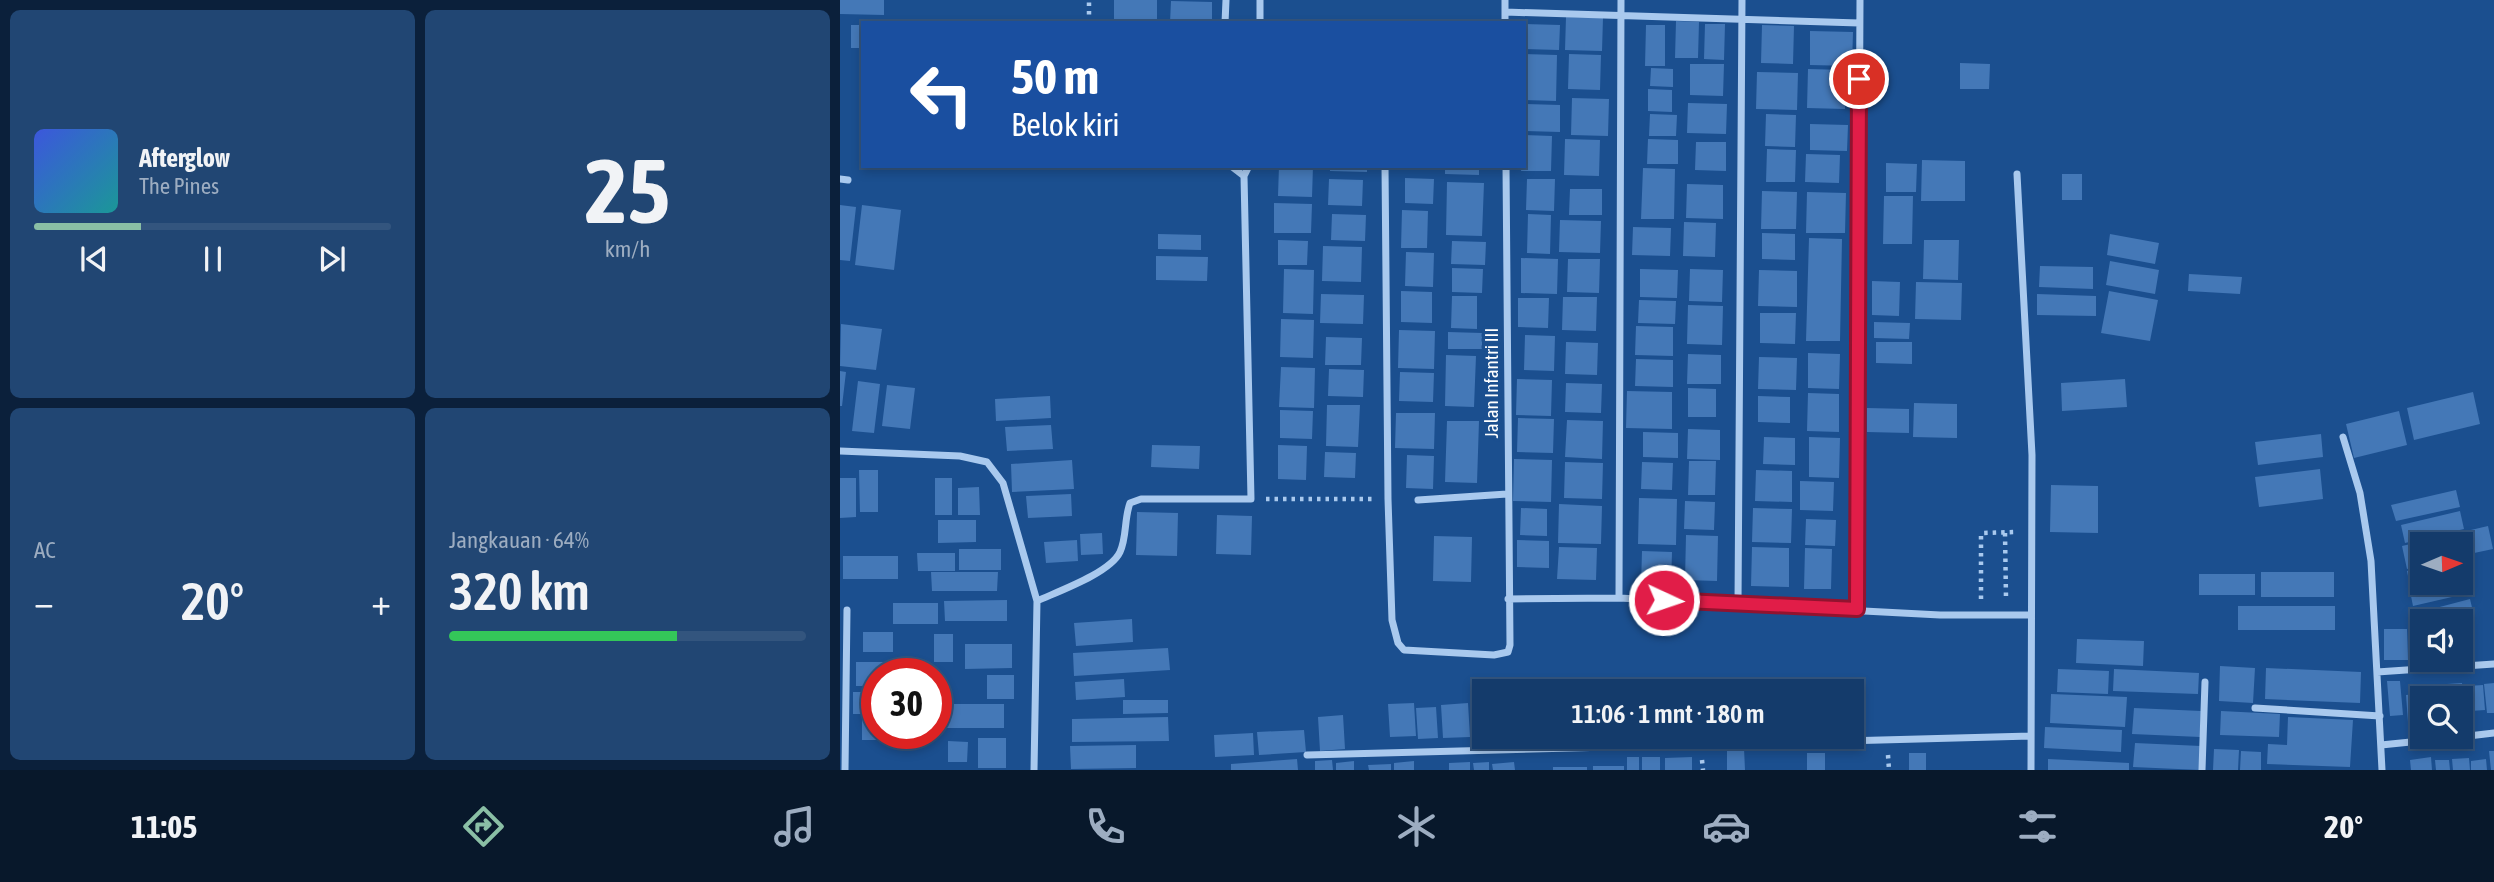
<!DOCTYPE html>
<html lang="id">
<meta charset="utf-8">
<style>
body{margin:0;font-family:"Asap Condensed",sans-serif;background:#214673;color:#f1f3f6;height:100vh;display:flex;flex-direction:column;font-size:26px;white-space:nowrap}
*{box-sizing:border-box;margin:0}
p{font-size:23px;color:#9dadc1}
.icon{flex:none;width:38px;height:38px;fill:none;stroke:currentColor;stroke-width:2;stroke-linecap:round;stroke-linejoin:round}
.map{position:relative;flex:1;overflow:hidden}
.details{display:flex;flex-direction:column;gap:10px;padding:10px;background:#0b203b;width:840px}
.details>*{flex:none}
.banner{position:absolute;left:21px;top:21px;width:665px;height:147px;border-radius:0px;box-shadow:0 4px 10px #0003,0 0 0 2px #33557e;background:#1a4fa0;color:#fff;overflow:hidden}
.needle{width:46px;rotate:88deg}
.buttons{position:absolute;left:1570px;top:532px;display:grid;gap:14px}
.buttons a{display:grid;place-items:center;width:63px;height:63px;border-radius:0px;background:#143b6b;box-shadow:0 4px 10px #0003,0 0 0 2px #33557e;font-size:35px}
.speed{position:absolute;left:21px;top:658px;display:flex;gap:14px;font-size:35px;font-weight:700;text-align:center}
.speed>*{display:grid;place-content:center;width:91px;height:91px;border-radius:50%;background:#143b6b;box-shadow:0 4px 10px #0003,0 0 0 2px #33557e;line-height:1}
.speed .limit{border:10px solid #d22;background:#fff;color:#111}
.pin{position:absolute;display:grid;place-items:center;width:60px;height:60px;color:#fff;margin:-30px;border:4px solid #fff;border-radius:50%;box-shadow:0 2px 7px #0007}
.me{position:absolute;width:77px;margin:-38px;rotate:93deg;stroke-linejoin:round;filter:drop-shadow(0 0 5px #0008)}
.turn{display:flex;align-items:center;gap:24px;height:147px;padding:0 35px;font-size:32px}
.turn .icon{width:91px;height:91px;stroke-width:2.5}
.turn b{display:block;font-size:49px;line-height:60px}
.big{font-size:52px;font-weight:600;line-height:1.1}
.details .card{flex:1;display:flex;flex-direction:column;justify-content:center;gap:10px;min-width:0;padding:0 24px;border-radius:10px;background:#214673}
.details .dial{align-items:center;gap:0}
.dial b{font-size:91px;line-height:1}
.song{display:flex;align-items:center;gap:21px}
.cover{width:84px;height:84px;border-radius:10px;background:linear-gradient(135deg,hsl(230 70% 55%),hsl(180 70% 35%))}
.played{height:7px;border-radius:4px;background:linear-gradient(90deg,#8abfa5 30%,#33557e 30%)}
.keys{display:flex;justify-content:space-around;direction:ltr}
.heat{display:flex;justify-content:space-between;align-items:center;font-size:38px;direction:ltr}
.charge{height:10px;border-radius:5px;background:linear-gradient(90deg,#34c759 64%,#33557e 0)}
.details .tiles{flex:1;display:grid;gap:10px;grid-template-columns:repeat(2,1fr)}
.trip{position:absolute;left:632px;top:679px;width:392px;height:70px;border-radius:0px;background:#143b6b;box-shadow:0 4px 10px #0003,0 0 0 2px #33557e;font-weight:600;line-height:70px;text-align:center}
.dock{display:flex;height:112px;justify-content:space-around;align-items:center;background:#08182b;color:#9dadc1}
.dock .icon{width:49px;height:49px}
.dock .on{color:#8abfa5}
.dock b{font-size:32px;color:#f1f3f6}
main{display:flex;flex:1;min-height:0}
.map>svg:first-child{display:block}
.building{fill:#4478b7}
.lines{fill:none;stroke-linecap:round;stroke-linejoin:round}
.path{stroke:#a9c9ee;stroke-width:4.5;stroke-dasharray:3.5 5;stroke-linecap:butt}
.street{stroke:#a9c9ee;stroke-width:7}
.route-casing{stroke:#92132f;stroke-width:18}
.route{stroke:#e11d48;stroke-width:12}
.labels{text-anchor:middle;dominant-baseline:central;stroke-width:7;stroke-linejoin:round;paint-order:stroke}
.street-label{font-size:19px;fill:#fff;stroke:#1b4f8f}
</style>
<main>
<section class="details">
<div class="tiles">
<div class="card">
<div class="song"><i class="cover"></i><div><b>Afterglow</b><p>The Pines</p></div></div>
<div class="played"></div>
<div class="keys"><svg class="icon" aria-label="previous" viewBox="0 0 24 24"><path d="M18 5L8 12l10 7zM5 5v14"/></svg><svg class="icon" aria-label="pause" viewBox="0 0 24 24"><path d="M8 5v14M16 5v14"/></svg><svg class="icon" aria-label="next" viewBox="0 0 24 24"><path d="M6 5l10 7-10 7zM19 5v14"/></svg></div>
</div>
<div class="card dial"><b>25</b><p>km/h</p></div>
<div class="card"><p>AC</p>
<div class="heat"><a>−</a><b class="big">20°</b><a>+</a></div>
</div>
<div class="card"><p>Jangkauan · 64%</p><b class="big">320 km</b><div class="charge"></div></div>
</div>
</section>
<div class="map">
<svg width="1654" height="770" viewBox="0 0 1654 770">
<rect width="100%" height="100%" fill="#1b4f8f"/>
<path class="building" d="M0 0H44V15L0 14Z
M274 0H317V23H274Z
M331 1 372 2V23H330Z
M726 17 763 18 762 51 725 50Z
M836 21 859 22 858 58H835Z
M684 24 720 25 719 50 684 49Z
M865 24H885L884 60 864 59Z
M11 25H23V48H11Z
M806 25H825V66H805Z
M922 25 954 26 953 64 921 63Z
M970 31 1013 32 1012 66 970 65Z
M684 54 717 55 716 101 684 100Z
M729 54 761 55 760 90 728 89Z
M1120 63 1150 64 1149 89H1120Z
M850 64H884L883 96 850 95Z
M811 68 833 69V87L810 86Z
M968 69 1005 70V109L967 108Z
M917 72 958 73 957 110 916 109Z
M808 89 832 90V112L808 111Z
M732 98 769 99 768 136 731 135Z
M848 103 887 104 886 134 847 133Z
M686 104 720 105V132L685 131Z
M810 114 837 115 836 136H809Z
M926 114 956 115 955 147 925 146Z
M970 124 1008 125 1007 151 970 150Z
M684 135 712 136 711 171H681L682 166H684Z
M725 139 760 140 759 176 724 175Z
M808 139 838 140V164H807Z
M856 142H886V171L855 170Z
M927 149 956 150 955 182H926Z
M966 154 1000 155 999 183 965 182Z
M1082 160 1125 161V201H1081Z
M1046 163 1077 164 1076 192H1046Z
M439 166H473L472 197 438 196Z
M490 166H527V172L490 171Z
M605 166H639V175L605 174Z
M803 168 835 169 834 219H801Z
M1222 174H1242V200H1222Z
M565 178 594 179 593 204 565 203Z
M489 179 523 180 522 206 488 205Z
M687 179H715L714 211 686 210Z
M607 182 644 183 642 236 606 235Z
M847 184 883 185V219L846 218Z
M730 189H762V215H729Z
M922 191 957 192 956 229H921Z
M967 192 1006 193 1005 233H966Z
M1044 196H1073L1072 244H1043Z
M434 203 472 204 471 233H434Z
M0 205 16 207 10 261 0 260Z
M22 205 61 210 54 270 15 265Z
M562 210 588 211 587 248H561Z
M492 214 526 215 525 241 491 240Z
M688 214 711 215 710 254 687 253Z
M720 220 761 221 760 253 719 252Z
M844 222 876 223 875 257 843 256Z
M793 227 831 228 830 256 792 255Z
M922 233 955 234V260L922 259Z
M318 234 361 235V250L318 249Z
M1270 234 1319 243 1315 264 1267 255Z
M969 238 1002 239 1000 341H966Z
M438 240 468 241 467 265H438Z
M1084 240H1119L1118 280 1083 279Z
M612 241 646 242 645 265 611 264Z
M483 246 522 247 521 282 482 281Z
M566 252 594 253 593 287 565 286Z
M316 256 368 257 367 281 316 280Z
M681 258 718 259 717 294 681 293Z
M728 259H760L759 293 727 292Z
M1270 261 1319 270 1315 294 1266 285Z
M1200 266 1253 267V289L1199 287Z
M612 268 643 269 642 293 612 292Z
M444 269 474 270 473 314 443 313Z
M800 269 838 270 837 298 800 297Z
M850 269 883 270 882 302 849 301Z
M919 270 957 271V307L918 306Z
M1349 274 1402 277 1400 294 1348 291Z
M1032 281 1060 282 1059 316 1032 315Z
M1076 282 1122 283 1121 320 1075 319Z
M561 291 592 292V323L561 322Z
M1269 291 1318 300 1310 341 1261 333Z
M481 294 524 295 523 324 480 323Z
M1197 294 1256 296V316L1197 315Z
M612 296H637V329L611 328Z
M723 297H757L756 331 722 330Z
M678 298H709L708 328 678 327Z
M799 300 836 301 835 324 798 323Z
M848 305 883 306 882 345 847 344Z
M920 313H956L955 344 920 343Z
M441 319 474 320 473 358 440 357Z
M1034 322 1070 323 1069 339 1034 338Z
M1 324 42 329 36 370 0 366Z
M796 326 833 327V356L795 355Z
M559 330 595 331 594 369 558 368Z
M608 332 642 333V349H608Z
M685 335 715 336 714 371 684 370Z
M486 337 522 338 521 365H485Z
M726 342 758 343 757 375 725 374Z
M1036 342H1072V364L1036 363Z
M968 353 1000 354 999 389 968 388Z
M848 354 881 355V384H847Z
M606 355 636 356 634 407 605 406Z
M919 357 957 358 956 390 918 389Z
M796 359 833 360V387L795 386Z
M441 367 475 368 474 408 439 407Z
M489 369 524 370 523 397 488 396Z
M0 371 6 372 2 406H0Z
M560 372 594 373 593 402 559 401Z
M677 379 712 380 711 416 676 415Z
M1285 379 1287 407 1222 411 1221 383Z
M18 381 40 384 34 433 12 431Z
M726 383 762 384 761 413 725 412Z
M47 385 75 388 70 429 42 426Z
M848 388 876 389V417H848Z
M787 391 832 392V429L786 428Z
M1633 392 1640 424 1574 440 1567 408Z
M968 393 999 394V432L967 431Z
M210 396 211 418 156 421 155 399Z
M918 396 950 397V423L918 422Z
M1074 403 1117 404V438L1073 437Z
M487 405H520L518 447 486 446Z
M1027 408 1069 409V433L1027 432Z
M440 410 473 411 472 439 440 438Z
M1559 411 1567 445 1514 458 1506 424Z
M556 413H595L594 449 555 448Z
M678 418 714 419 713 453 677 452Z
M727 420 763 421 762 459 725 457Z
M607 421H639L637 483 605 482Z
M211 425 213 449 167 451 165 427Z
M848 429 880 430V460L847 459Z
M803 432 838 433V458L803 457Z
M1481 434 1483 457 1418 465 1415 442Z
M924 437 955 438V465L923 464Z
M969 437 1000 438 999 478 969 477Z
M312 445 360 446 359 469 311 467Z
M438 445 467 446 466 480 438 479Z
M485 452 516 453 515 478 484 477Z
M567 455 594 456 593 489 566 488Z
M674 459 712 460 711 502 673 501Z
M232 460 234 489 172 492 171 464Z
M849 461H876L875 495H848Z
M725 462 763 463 762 499 724 498Z
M802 462 833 463 832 490 801 489Z
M1480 469 1483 499 1419 507 1415 477Z
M19 470H38V512H20Z
M916 470 952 471V502L915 501Z
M0 478H16V517L0 518Z
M95 478H112V515H95Z
M960 481 994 482 993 511 960 510Z
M1211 485 1258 486V533L1210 532Z
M139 487 140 515H118V488Z
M1616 490 1620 507 1556 521 1551 505Z
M231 494 232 516 188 518 186 496Z
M799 498 837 499 836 545 798 544Z
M845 501 875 502 874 530 844 529Z
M719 504 762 506 761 544 718 543Z
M681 508 707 509V536L680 535Z
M913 508 952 509 951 543 912 542Z
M1620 511 1624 529 1565 543 1561 525Z
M297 512 338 513 337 556 296 555Z
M377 515 412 516 411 555 376 554Z
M966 519 996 520 995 546 965 545Z
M98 520H136V542L98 543Z
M1648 526 1653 549 1620 556V544H1582V565L1567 569 1562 546Z
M262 533 263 554 241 555 240 534Z
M846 535 878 536 877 581 845 580Z
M594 536 632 537 631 582 593 581Z
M237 540 238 561 206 563 204 542Z
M677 540 709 541V568L677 567Z
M719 547 757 548 756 580 717 579Z
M912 547 949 548V587L911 586Z
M965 548 992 549 991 589H964Z
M119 549H161V570H119Z
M802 551 832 552 831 587 801 586Z
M77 553H115V571H78Z
M3 556H58V579H3Z
M1582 567V584L1570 586 1567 571Z
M91 572H158L157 591H92Z
M1421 572H1494V597H1421Z
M1359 574H1415V595H1359Z
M1609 583 1612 597 1573 606 1570 591Z
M1630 599 1635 620 1620 624V621H1595L1592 609Z
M167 600V621H105L104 601Z
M53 603H98V624H53Z
M1398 606H1495V630H1398Z
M292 619 293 642 236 646 234 623Z
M1544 629H1567L1568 660H1544Z
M23 632H53V652H23Z
M94 634H113V662H94Z
M1237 639 1304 641 1303 666 1236 663Z
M1582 639V660L1595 661 1577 665 1571 641Z
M125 644H172V668L125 669Z
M328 648 330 670 234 676 233 653Z
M16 662H49V674H37V686H16Z
M1380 666 1415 668 1413 703 1379 701Z
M1426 668 1521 672 1520 703 1425 699Z
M1218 669 1269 671 1268 694 1217 692Z
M1274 669 1359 673 1358 694 1273 691Z
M147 675H174V699H147Z
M284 679 285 697 236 700 235 682Z
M1547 681H1560L1563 715 1550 716Z
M1622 683 1624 713 1620 714V698H1608L1607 684Z
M1654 683V713H1647L1644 684Z
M1643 685 1645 710 1630 711 1628 686Z
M13 692H37V714H13Z
M1586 693V698H1582V721L1568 722 1566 695Z
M1211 694 1287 697 1285 727 1210 723Z
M283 700H328V713L283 714Z
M574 703 576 736 550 737 548 704Z
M628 703 630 737 603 738 601 705Z
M101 704H164V728H101Z
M596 707 598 738 578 739 576 708Z
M1294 708 1361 711 1360 737 1292 734Z
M1381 711 1440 714 1439 737 1380 735Z
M503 715 505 749 480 751 478 717Z
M328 717 329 741 232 742V719Z
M1448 717 1513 720 1510 767 1427 764 1428 744 1447 745Z
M22 720H37V733H56V740H22Z
M1205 727 1282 730 1281 752 1204 748Z
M464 730 466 752 419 755 417 732Z
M413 733 414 755 375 757 374 735Z
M138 738H166V768H138Z
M108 741 128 742 127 762H108Z
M1295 743 1361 746 1360 770 1293 767Z
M296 745V768L231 769 230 746Z
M887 748H904L905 770H887Z
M1374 749 1399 750 1398 770H1373Z
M1401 751 1421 752V770H1400Z
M1649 751H1654V770H1651Z
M967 753H985V770H967Z
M1069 753H1086V770H1069Z
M787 757H799V770H787Z
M802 757H820V770H802Z
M852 757V770H825V758Z
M1591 757 1592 770H1571L1570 760Z
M1629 758 1630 770H1613L1612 759Z
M457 759 458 770H391V764Z
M1208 759 1289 763V770H1208Z
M1646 759 1647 770H1631V761Z
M492 760 493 770H475V761Z
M1595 760H1609L1610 770H1596Z
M514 761V770H496V763Z
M574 761V770H554V763Z
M630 762V770H609V763Z
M649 762V770H634L633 763Z
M674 762 675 770H653L652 764Z
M551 764V770H529L528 765Z
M753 766H784V770H753Z
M713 767H747V770H713Z"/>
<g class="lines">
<path class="path" d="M249 23V0
M426 499H533
M1165 533 1166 598
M1141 599V535L1143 533 1175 532
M1048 755 1049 770
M862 760 863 770"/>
<path class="street" d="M665 0V23
M665 12 1019 23
M385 23 386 0
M420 23V0
M391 166 404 176 409 166
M545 166 548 499 552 620 558 643 564 650 654 655 668 652 670 645 666 166
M1177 174 1192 455 1191 770
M0 179 8 180
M1503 437 1520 493 1531 561 1542 770
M0 451 120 456 147 462 163 483 197 601 194 770
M578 500 667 494
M779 598 781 0
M668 599 779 598 1100 615H1190
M197 601C219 591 270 573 280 552 287 537 284 519 290 503L301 499H411L404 176
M898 604 902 0
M1017 609 1020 0
M1537 672 1654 664
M1415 708 1540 716
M1620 737 1654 733
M1541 745 1620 737
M467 755 1191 736
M5 770 7 610
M1362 770 1365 682"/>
</g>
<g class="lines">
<g class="route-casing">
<path id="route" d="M824 600 1017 609 1019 79"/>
</g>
<use href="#route" class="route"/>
</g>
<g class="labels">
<g class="street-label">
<text transform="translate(651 383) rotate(-90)">Jalan Infantri III</text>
</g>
</g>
</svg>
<div class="buttons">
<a><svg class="needle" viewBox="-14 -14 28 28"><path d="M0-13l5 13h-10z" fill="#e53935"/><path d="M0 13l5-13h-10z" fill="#9dadc1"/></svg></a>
<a><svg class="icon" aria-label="sound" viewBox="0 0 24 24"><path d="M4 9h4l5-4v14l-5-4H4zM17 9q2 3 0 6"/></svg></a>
<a><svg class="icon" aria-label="search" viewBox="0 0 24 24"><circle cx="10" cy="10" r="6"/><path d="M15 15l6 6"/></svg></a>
</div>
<div class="speed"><div class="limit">30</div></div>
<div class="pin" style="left:1019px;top:79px;background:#d93025"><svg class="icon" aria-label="arrive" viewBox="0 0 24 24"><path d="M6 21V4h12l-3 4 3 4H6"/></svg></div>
<svg class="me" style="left:824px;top:600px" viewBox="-20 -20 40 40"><circle r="17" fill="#e11d48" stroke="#fff" stroke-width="3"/><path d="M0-11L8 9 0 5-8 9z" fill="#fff"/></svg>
<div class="trip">11:06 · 1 mnt · 180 m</div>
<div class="banner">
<div class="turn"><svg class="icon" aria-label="left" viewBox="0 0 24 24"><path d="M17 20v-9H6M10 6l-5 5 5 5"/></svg><div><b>50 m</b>Belok kiri</div></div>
</div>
</div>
</main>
<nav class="dock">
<b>11:05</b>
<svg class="icon on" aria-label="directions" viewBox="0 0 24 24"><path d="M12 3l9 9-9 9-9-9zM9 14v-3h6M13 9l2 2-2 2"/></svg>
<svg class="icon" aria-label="music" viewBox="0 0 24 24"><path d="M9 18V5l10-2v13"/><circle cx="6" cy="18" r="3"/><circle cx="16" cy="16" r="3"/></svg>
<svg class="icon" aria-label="phone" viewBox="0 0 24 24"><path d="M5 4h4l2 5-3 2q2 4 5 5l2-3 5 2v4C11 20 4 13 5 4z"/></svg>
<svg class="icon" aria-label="climate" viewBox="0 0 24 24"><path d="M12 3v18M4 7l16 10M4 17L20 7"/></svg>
<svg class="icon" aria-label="car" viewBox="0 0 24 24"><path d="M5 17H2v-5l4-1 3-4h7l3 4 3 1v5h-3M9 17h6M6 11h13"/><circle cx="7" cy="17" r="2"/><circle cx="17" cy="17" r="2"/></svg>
<svg class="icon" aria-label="filters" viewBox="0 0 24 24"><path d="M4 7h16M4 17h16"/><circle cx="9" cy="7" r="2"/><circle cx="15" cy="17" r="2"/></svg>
<b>20°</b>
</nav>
